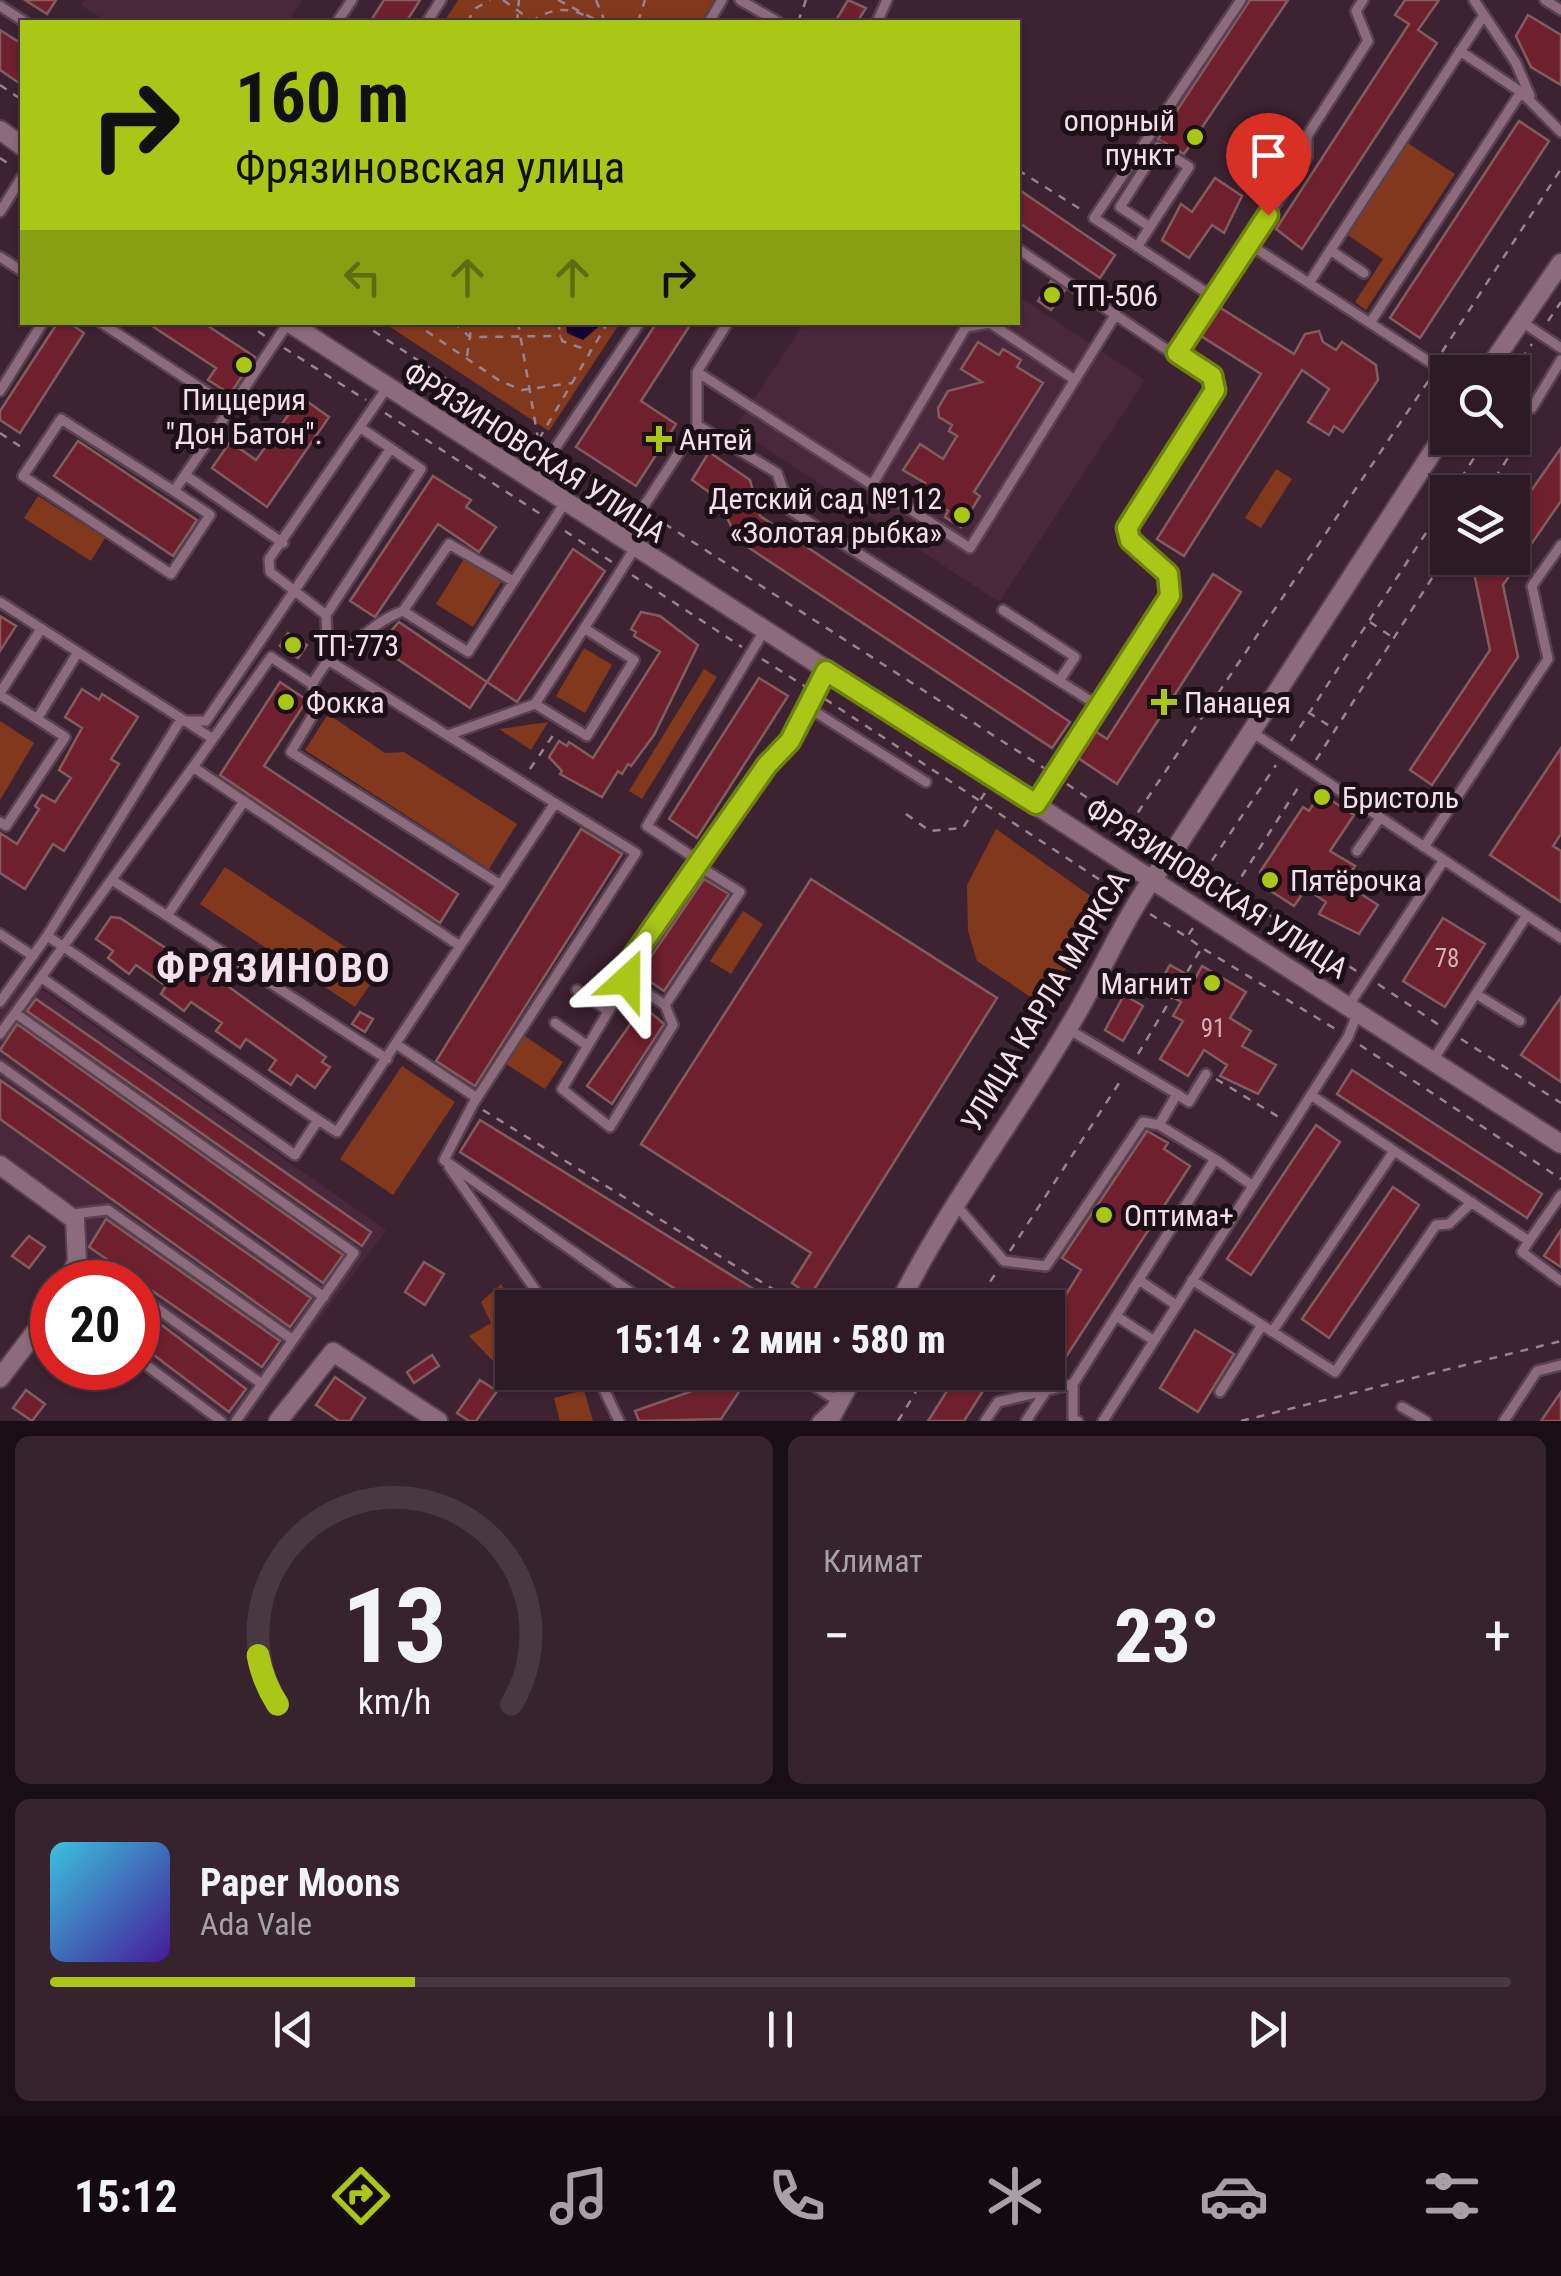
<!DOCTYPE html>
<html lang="ru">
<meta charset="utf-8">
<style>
body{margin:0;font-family:"Roboto Condensed",sans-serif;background:#36232d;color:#f1f3f6;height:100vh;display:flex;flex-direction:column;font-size:38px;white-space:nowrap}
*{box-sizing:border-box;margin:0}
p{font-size:32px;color:#a7a1a7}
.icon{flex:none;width:55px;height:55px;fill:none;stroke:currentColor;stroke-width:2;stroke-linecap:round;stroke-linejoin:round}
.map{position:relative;height:1421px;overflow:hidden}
.panel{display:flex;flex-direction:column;gap:15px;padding:15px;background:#190e14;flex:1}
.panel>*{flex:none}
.banner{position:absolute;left:20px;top:20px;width:1000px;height:305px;border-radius:0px;box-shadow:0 2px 8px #0004,0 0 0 2px #493842;background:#aac718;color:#111;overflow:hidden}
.buttons{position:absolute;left:1430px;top:355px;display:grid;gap:20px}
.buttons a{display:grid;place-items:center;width:100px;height:100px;border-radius:0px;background:#2e1a25;box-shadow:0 2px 8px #0004,0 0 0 2px #493842;font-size:50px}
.speed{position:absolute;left:30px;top:1260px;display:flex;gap:20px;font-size:50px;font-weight:700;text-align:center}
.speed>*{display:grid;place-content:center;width:130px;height:130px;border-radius:50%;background:#2e1a25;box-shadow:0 2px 8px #0004,0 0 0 2px #493842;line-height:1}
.speed .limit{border:15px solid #d22;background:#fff;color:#111}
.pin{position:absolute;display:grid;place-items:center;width:85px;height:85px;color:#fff;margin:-102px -42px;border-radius:50% 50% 50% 0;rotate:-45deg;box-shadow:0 0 10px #0007}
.pin .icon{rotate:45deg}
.me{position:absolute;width:110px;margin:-55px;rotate:24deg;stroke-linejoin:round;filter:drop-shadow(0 0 8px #0008)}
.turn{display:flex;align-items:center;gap:35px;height:210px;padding:0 50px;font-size:45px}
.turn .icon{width:130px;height:130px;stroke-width:2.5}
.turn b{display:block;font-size:70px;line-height:85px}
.lanes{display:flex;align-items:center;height:95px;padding:0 50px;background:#0003;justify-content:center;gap:50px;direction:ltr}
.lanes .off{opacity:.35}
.big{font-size:75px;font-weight:800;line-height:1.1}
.panel .widget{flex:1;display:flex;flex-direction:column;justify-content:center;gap:15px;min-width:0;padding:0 35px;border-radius:15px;background:#36232d}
.panel .dial{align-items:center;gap:0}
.dial svg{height:260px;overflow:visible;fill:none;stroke:#493842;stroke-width:7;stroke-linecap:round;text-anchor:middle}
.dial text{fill:#f1f3f6;stroke:none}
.song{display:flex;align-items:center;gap:30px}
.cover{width:120px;height:120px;border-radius:15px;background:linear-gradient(135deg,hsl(190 70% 55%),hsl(260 70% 35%))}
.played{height:10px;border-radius:5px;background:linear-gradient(90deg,#aac718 25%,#493842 25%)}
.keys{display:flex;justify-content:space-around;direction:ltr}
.heat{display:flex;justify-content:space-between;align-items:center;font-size:55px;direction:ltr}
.panel .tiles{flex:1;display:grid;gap:15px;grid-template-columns:1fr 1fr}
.widget:last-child{grid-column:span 2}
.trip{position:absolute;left:495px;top:1290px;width:570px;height:100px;border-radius:0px;background:#2e1a25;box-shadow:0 2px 8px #0004,0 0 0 2px #493842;font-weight:800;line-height:100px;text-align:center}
.tab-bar{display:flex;height:160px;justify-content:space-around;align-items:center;background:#120a0f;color:#a7a1a7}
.tab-bar .icon{width:70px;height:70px}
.tab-bar .active{color:#aac718}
.tab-bar b{font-size:45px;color:#f1f3f6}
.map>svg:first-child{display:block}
.built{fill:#4a283b}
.green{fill:#82381d}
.water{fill:#160334}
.building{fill:#6f202f;stroke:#825d60;stroke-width:2.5}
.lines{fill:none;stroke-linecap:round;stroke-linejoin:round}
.lane-casing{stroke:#59424f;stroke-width:14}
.street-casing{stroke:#59424f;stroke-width:22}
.path{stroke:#9a838f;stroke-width:2.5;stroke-dasharray:8 8;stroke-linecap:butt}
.lane{stroke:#8c6b7c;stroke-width:9}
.street{stroke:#8c6b7c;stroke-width:18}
.route-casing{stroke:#6e8110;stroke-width:25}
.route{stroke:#aac718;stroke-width:18}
.poi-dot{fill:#aac718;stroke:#1c1016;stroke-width:4}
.labels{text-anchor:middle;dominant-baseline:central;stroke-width:10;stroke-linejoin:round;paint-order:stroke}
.number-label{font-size:25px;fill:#d2b0bb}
.poi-label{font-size:30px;fill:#f3e0ea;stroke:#1c1016;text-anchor:start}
.street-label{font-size:30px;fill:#f3e0ea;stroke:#1c1016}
.district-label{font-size:40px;font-weight:bold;letter-spacing:2.5px;fill:#f3e0ea;stroke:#1c1016}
</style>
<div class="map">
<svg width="1561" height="1421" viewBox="0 0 1561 1421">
<rect width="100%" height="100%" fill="#3d2231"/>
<path class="built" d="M84 0H302L288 22H107L81 5Z
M1018 296 1145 380 999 602 735 428 804 323 1018 322Z
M24 977 386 1230 244 1421H210L138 1366V1282H73L84 1237 0 1159V1011Z"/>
<path class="green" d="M458 0H714L701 22H444Z
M1406 142 1455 174 1366 310 1355 302 1383 259 1346 234Z
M384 323H620L549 431Z
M1276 469 1292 479 1261 528 1245 518Z
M38 496 105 538 91 561 24 518Z
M464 559 501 582 473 627 436 604Z
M584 648 612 665 585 713 556 696Z
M704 669 717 677 642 799 629 791Z
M328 714 385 753 404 752 517 824 489 869 305 750Z
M0 721 34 743 0 800Z
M548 722 531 750 499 729Z
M996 829 1095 899 1087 932 1044 1006 977 961 968 931 967 885Z
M225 867 380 970 355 1007 200 904Z
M743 911 763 924 731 974 710 961Z
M522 1034 563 1062 545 1089 503 1062Z
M402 1066 455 1102 393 1195 340 1159Z
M501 1284 515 1307 512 1372 524 1373 510 1379 469 1336 491 1323 481 1302Z
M584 1390 593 1421H560L554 1398Z"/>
<path class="water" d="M566 323V322L603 323 583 340 567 333Z"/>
<path class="building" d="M25 0H56L47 14Z
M384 0H420L406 22H370Z
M848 0 866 8 857 22H835Z
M1250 0H1288L1184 154 1158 139Z
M1405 0H1439L1418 30 1437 43 1302 249 1276 229 1409 24 1395 15Z
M1528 15 1561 35V85L1531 67 1516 36Z
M0 30 22 44V85L0 70Z
M1519 121 1549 141 1420 338 1390 318Z
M1215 178 1242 196 1224 233 1212 225 1189 258 1162 240 1181 204 1192 212Z
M1018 189 1115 255 1100 278 1018 222Z
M1051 281 1065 290 1051 310 1038 301Z
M1219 307 1294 354 1305 334 1319 331 1323 342 1336 350 1342 342 1376 365 1378 380 1343 432 1334 426 1329 435 1308 422 1329 389 1302 370 1184 556 1157 539 1261 374 1201 336Z
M58 322H68L84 333 20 433 0 420V411Z
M146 322H202L255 357 230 394 208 380 216 368Z
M657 322H692L641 401 676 424 636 486 576 447Z
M978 342 999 355 1003 349 1021 360 1017 367 1043 383 974 492 980 496 961 527 945 517 948 511 919 492 925 483 903 470 920 444 943 459 957 436 949 431 952 425 939 417 938 408 948 391 982 382 961 369Z
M301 397 329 417 267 507 212 468 230 442 256 460Z
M78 441 197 520 173 556 54 476Z
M1561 448V501L1503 585 1518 657 1432 785 1410 770 1490 650 1474 573 1485 558H1512V518Z
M709 452 750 480 760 516 1070 722 1052 748 737 540 719 499 692 480Z
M433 476 471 500 466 507 496 527 479 552 438 524 375 617 350 601Z
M573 549 605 571 517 702 487 682Z
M1213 574 1241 592 1117 784 1078 758 1095 731 1107 739Z
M641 612 660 616 698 645 654 735 631 766 628 764 622 774 618 771 602 797 560 774 562 771 549 757 559 741 567 746 569 742 593 758 660 652 634 636 636 632 631 629Z
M0 616 16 626 0 651Z
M399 622 487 682 470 708 378 646Z
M288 633 307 645 298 658 280 646Z
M759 678 788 696 697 838 669 819Z
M280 682 307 700 264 766 458 894 440 923 220 775Z
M82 689 99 700 102 694 138 717 111 759 119 764 64 851 53 844 25 889 0 873V833L17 844 39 809 35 806 42 795 55 802 71 778 59 770 82 728 65 717Z
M1561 748V834L1553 846 1561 851V902L1490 855Z
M1320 793 1354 815 1330 851 1355 866 1344 883 1378 905 1359 934 1319 914 1326 902 1306 889 1294 906 1266 888 1260 872 1303 807 1309 811Z
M581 829 622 854 475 1086 436 1061Z
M704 879 729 894 664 991 639 974Z
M811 879 997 998 810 1296 792 1283 811 1253 641 1144Z
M111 917 120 918 190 964 193 961 326 1057 322 1062 330 1067 315 1088 297 1075 291 1085 269 1070 276 1060 246 1039 240 1048 216 1031 222 1023 191 1002 184 1011 161 994 166 986 136 965 129 974 108 958 113 951 96 939Z
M1443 918 1485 944 1445 1007 1403 981Z
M1170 965 1195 979 1202 966 1246 992 1230 1018 1251 1031 1242 1046 1276 1065 1258 1094 1220 1076 1227 1065 1204 1050 1188 1076 1160 1059 1183 1021 1173 1016 1181 1002 1157 988Z
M1124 995 1143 1006 1123 1041 1105 1030Z
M1561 997V1082L1521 1055Z
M36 999 371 1232 362 1246 27 1011Z
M643 1006 664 1024 612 1104 587 1086Z
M360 1012 373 1019 365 1032 352 1024Z
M17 1024 343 1255 323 1283 0 1050Z
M1352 1070 1542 1194 1527 1218 1337 1094Z
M0 1080 311 1298 290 1327 0 1119Z
M480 1120 765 1296 757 1308H705L460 1152Z
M1316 1125 1340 1142 1251 1275 1227 1259Z
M1147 1131 1168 1143 1164 1149 1190 1166 1060 1366 1048 1368V1324L1081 1270 1062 1258Z
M1393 1187 1419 1205 1329 1338 1302 1319Z
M106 1219 280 1341 262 1367 89 1247Z
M1561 1230V1267L1544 1256Z
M29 1236 45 1247 29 1268 12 1256Z
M424 1262 444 1274 425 1305 405 1292Z
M138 1307 246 1389 229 1412 138 1343Z
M1195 1330 1234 1354 1198 1412 1160 1388Z
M432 1355 439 1366 414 1383 407 1372Z
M707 1372H752L721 1419 639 1421 635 1411 695 1390Z
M959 1372H995L964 1421H928Z
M335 1377 365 1398 350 1421H339L316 1405Z
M480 1380 497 1391 476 1421H469L457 1413Z
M26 1390 45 1404 32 1421 13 1408Z
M1561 1392V1421H1541Z"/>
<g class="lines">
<g class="lane-casing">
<path id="lane" d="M740 0 778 22
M1474 0 1516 63 1530 96
M1545 0 1561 10
M0 6 25 22
M337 22 352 0
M427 22 441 0
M709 22 722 0
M877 22 887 0
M1460 51 1521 92 1561 132
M0 212 22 177
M1249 244 1307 157V136L1368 41 1356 11 1363 0
M1137 247 1189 167 1158 147 1120 207 1150 227
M1018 249 1216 383 1127 528 1130 540 1168 575 1170 596 1036 804
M1330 250 1364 273
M0 257 22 271
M1309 283 1482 18
M1213 297 1094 218 1241 0
M100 322 231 408 288 323
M1522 322 1561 348
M1370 323 1521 92
M1177 353 1249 244 1448 374
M697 372 970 548 1116 314
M386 389 269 559 270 572 326 615 328 660C355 647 374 621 403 611L468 652 564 504
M0 391 43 322
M1532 408 1561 360
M697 425 777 473 790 510 1097 705
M185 475 283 543
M533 481 640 322
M872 485 966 327 990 323 1075 380
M174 491 61 419 23 476 171 574 210 515 174 491 231 408
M623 538 697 425V372L728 322
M0 602 210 737
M1003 610 1075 657 1059 681
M403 611 449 544 513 581
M326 615 421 469 361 428
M584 628 634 660 587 736 535 704C568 653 602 602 634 549
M764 631 647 826 699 861 767 765 789 741 826 671
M312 684 317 708 291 752 501 885
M0 693 41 629
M0 695 65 737 6 826 0 822
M809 708 926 782
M37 719 78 652
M1252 732 1561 938
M448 735 535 704
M193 767 460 946
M1424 847 1548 659 1532 586 1561 545
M1357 851 1380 818
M112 880 387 1059
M167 916 244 801
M0 934 33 956
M42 978 295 1155 318 1120
M627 980 665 1005 740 892 697 865
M577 990 607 1010
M1476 994 1520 1021
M0 1002 47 936 180 721H206L391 448
M665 1005 673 1025 610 1127 562 1089 627 980 628 964 699 861
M1349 1005 1444 860
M15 1013 354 1253 236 1421
M555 1023 585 1044
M1068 1029 1177 1094 1159 1125 1215 1159
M0 1034C65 945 129 856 193 767L271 657 312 684 328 660 555 803 337 1132 318 1120 64 947 47 936
M396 1044 477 1098
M1433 1060 1527 915
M0 1066 324 1297
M1177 1094 1189 1102 1206 1074
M1311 1095 1529 1241 1561 1195
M444 1160 473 1104 636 853 555 803
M444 1160 653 1308
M449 1167 548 1308
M956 1205 1004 1261 1046 1266 1143 1122 1159 1125
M72 1214 108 1210 293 1340
M1529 1241 1522 1252 1561 1281
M77 1261 120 1282
M1139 1280 1176 1305
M1192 1280 1335 1372 1436 1225 1449 1224 1472 1202
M138 1295 262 1384
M1116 1316 1153 1340
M1272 1332 1394 1151
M138 1359 221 1421
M792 1372 838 1401 817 1421
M1073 1384V1418L1078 1421
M1220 1392 1262 1325
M1402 1407 1426 1421
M619 1421 601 1383 640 1372
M985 1421 998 1402 1073 1384 1215 1159 1253 1186
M1026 1421 1046 1391
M1103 1421 1348 1037 1358 1012
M1504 1421 1537 1371 1561 1365"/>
</g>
<g class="street-casing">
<path id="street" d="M0 130 22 146
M288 322 1561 1144
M1486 372 1561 263
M0 1165 75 1220 77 1261 68 1282
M897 1308C946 1208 1014 1121 1070 1025 1103 971 1131 900 1172 854L1448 428
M0 1378 52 1310
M278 1421 333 1352 438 1421
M829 1421 856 1372"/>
</g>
<path class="path" d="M503 0 531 20
M558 0 600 22
M596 0 605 22
M467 22 476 8 490 0
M517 22 519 0
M531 22C553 6 573 6 595 22
M638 22 645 0
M798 22 806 0
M0 85 22 100
M0 158 13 167
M1018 170 1085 212
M1548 321 1561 302
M245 322 265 336
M360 322 545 444
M413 322 500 381 522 390 572 383
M453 322 470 337 561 336
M518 322 538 439
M558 322 562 341 590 351
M284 348 366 400
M1442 352 1561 169
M467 356 472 322
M1512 372 1532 344
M1431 383 1448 401
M385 413 542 515
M0 433 24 449
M1494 438 1511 450
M539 439 608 322
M564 457 632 503
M1452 492 1487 438
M1486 492 1531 422
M651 515 1044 768
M565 531 612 562
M632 575 742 647
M1370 622 1392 637
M762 659 806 687
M825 699 1123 895
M1308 712 1334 729
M1291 741 1448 499
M1316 760 1448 553
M530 769 556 731
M1067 784 1155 844
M906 814 930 831 963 828 986 791
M1120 839 1431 377
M1188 863 1358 972
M1199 870 1211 862 1276 765
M1233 890 1301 783
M1211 900 1220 886
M1150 914 1187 937
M1193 928 1187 937 1202 948 1337 1030
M1378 984 1442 1027
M1461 1039 1561 1103
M1360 1045 1561 1179
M1138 1054 1201 949
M1216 1079 1282 1119
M483 1110 797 1304 795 1308
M1010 1251 1123 1077
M972 1308 998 1270
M898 1421 928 1372
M1241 1421 1561 1341"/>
<use href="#lane" class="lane"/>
<use href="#street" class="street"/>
</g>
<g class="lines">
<g class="route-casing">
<path id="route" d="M627 980 628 964 767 765 790 741 826 671 1036 804 1170 596 1168 574 1130 540 1127 528 1215 390 1212 376 1177 353 1268 215"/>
</g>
<use href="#route" class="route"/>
</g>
<g class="poi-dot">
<circle cx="1195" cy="137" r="10"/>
<circle cx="1052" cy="295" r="10"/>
<circle cx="244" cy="365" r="10"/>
<path d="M654 424h10v10h10v10h-10v10h-10v-10h-10v-10h10z"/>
<circle cx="962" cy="515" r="10"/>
<circle cx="293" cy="645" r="10"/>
<circle cx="286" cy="702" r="10"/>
<path d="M1159 687h10v10h10v10h-10v10h-10v-10h-10v-10h10z"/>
<circle cx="1322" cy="797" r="10"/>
<circle cx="1270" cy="880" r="10"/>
<circle cx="1212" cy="983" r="10"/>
<circle cx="1104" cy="1215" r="10"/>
</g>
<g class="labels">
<g class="number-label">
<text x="1447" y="958">78</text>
<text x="1213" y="1028">91</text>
</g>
<g class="poi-label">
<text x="1175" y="120" text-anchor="end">опорный<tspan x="1175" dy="34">пункт</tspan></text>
<text x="1072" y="295">ТП-506</text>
<text x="244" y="399" text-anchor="middle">Пиццерия<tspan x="244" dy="34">"Дон Батон".</tspan></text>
<text x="679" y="439">Антей</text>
<text x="942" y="498" text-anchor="end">Детский сад №112<tspan x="942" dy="34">«Золотая рыбка»</tspan></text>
<text x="313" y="645">ТП-773</text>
<text x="306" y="702">Фокка</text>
<text x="1184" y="702">Панацея</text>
<text x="1342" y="797">Бристоль</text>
<text x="1290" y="880">Пятёрочка</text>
<text x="1192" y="983" text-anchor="end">Магнит</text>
<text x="1124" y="1215">Оптима+</text>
</g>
<g class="street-label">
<text transform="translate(535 452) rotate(33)">ФРЯЗИНОВСКАЯ УЛИЦА</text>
<text transform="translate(1217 888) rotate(33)">ФРЯЗИНОВСКАЯ УЛИЦА</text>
<text transform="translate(1045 1001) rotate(-59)">УЛИЦА КАРЛА МАРКСА</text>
</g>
<g class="district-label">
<text x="274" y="968">ФРЯЗИНОВО</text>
</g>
</g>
</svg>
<div class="buttons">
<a><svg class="icon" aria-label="search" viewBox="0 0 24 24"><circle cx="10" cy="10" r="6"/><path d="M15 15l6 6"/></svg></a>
<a><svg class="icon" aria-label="layers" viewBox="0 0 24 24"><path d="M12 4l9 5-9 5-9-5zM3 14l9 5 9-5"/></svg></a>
</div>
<div class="speed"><div class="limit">20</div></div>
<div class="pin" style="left:1268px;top:215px;background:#d93025"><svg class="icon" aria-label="arrive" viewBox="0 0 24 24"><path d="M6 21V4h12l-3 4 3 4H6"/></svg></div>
<svg class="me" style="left:627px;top:980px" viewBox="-20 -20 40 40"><path d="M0-17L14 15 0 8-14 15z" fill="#aac718" stroke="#fff" stroke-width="4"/></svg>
<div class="trip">15:14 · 2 мин · 580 m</div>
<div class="banner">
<div class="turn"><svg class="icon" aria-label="right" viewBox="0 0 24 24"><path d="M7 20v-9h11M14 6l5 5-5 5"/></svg><div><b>160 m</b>Фрязиновская улица</div></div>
<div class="lanes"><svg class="icon off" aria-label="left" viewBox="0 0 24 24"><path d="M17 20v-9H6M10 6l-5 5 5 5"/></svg><svg class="icon off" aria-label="ahead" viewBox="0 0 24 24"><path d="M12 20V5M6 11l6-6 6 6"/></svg><svg class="icon off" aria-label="ahead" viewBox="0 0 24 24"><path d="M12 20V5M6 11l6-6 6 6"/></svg><svg class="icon" aria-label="right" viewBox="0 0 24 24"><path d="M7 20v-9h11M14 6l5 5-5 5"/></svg></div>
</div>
</div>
<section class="panel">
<div class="tiles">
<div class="widget dial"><svg viewBox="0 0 100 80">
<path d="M14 69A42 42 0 1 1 86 69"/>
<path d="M14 69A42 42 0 0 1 8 54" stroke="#aac718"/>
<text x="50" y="56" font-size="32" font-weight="700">13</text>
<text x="50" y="72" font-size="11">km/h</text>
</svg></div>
<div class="widget"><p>Климат</p>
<div class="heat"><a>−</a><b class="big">23°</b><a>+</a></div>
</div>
<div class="widget">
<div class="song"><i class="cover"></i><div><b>Paper Moons</b><p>Ada Vale</p></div></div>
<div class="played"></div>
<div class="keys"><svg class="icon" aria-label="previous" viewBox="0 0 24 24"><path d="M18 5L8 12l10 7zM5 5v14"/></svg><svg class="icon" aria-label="pause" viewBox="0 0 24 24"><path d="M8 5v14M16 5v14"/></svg><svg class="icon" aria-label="next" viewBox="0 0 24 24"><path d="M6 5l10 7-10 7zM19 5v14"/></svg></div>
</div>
</div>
</section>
<nav class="tab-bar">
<b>15:12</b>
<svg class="icon active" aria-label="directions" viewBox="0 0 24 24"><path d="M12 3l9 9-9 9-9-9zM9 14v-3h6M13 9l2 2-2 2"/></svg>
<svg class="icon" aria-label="music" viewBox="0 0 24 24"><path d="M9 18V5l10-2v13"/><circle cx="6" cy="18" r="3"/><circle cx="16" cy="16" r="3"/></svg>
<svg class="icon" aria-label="phone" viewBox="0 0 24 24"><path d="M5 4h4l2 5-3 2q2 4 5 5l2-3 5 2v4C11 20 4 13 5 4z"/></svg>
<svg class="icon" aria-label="climate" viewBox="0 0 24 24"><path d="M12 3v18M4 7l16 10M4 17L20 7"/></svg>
<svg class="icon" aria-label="car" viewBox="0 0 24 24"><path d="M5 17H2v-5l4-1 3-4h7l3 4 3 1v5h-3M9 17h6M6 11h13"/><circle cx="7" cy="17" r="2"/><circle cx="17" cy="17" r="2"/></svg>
<svg class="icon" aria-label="filters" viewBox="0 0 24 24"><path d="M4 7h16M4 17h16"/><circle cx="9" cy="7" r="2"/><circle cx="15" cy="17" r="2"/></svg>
</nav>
